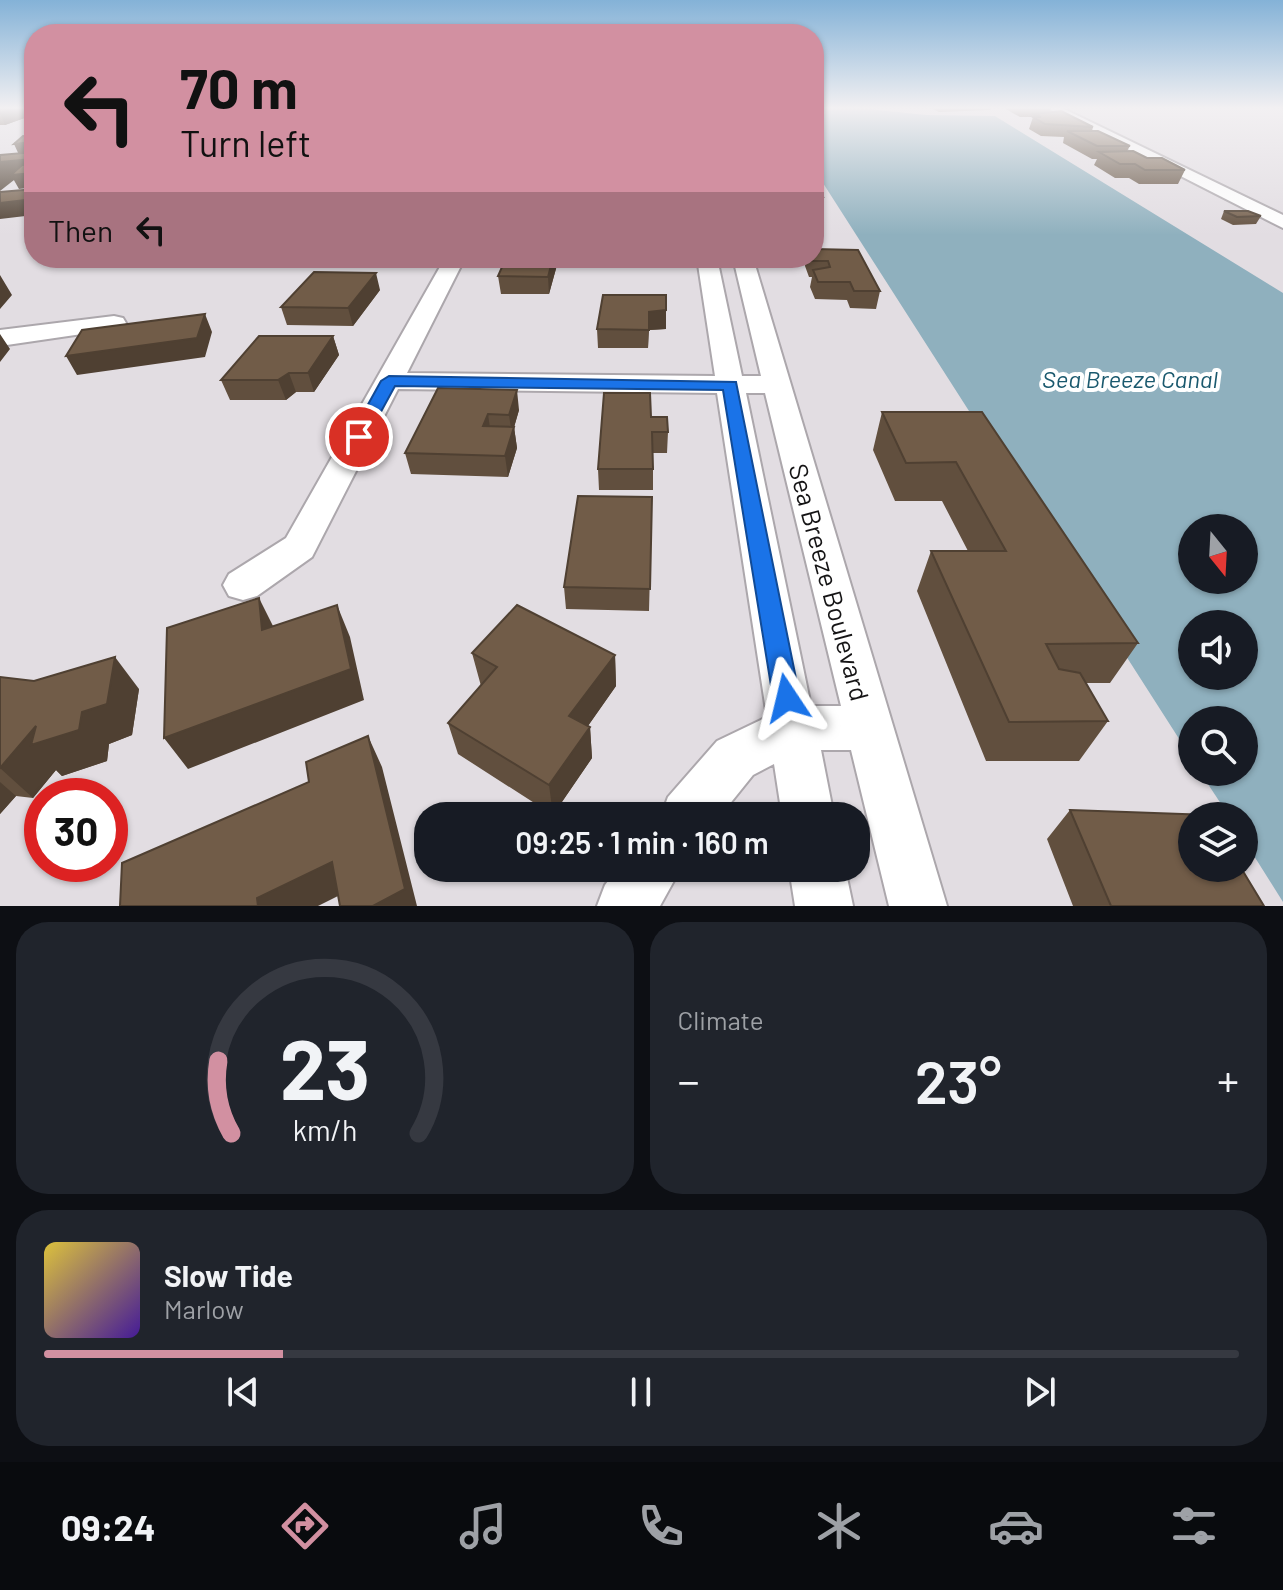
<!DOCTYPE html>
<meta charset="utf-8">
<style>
body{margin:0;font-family:Barlow,sans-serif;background:#20242c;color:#f1f3f6;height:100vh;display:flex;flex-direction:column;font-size:30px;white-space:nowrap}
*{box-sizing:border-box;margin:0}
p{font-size:26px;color:#9ea1a6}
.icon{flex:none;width:44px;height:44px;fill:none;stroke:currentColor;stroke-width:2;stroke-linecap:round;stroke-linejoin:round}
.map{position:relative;height:906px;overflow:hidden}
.panel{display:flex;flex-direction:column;gap:16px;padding:16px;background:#0d0f14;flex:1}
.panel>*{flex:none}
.top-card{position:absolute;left:24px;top:24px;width:800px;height:244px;border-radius:32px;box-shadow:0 2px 6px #0004;background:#d290a1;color:#111;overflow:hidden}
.needle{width:52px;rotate:162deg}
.tools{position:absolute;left:1178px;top:514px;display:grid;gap:16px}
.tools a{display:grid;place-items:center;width:80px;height:80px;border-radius:50%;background:#171b24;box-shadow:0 2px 6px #0004;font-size:40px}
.speed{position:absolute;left:24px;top:778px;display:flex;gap:16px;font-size:40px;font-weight:700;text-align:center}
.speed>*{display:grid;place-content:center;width:104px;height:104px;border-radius:50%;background:#171b24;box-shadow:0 2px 6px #0004;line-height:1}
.speed .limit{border:12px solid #d22;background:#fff;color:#111}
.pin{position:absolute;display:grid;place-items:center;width:68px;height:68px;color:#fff;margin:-34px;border:4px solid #fff;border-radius:50%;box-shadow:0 2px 8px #0007}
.me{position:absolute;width:88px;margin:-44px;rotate:350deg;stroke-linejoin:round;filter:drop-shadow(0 0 6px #0008)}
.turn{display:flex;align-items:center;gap:28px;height:168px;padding:0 24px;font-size:36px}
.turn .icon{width:104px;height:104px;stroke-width:2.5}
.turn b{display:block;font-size:56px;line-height:68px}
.then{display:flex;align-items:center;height:76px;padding:0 24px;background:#0003;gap:16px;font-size:30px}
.big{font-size:60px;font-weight:600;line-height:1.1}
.panel .card{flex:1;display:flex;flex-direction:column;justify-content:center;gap:12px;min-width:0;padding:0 28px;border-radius:32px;background:#20242c}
.panel .dial{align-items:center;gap:0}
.dial svg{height:208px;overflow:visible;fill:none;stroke:#363941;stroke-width:7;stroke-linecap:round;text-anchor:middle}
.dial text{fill:#f1f3f6;stroke:none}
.song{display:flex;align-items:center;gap:24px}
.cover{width:96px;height:96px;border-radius:12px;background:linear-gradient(135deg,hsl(50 70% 55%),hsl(260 70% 35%))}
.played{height:8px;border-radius:4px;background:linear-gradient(90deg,#d290a1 20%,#363941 20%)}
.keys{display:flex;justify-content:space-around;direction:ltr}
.heat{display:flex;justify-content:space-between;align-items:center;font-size:44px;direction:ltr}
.panel .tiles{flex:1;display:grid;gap:16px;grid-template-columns:1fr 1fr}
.card:last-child{grid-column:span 2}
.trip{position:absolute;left:414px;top:802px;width:456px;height:80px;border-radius:32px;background:#171b24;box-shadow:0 2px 6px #0004;font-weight:600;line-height:80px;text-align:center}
.tabs{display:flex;height:128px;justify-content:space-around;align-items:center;background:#090b0e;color:#9ea1a6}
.tabs .icon{width:56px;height:56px}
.tabs .on{color:#d290a1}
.tabs b{font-size:36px;color:#f1f3f6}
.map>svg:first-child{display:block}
.water{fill:#8fb0be;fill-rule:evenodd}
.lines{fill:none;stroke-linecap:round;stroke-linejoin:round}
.minor-casing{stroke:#aca7ac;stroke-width:4}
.minor{fill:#fff;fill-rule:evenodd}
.wall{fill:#614f3e}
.shaded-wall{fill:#4f4032}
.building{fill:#715c48;stroke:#4f4032;stroke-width:2}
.route{fill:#1a73e8;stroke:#114b97;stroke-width:2}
.labels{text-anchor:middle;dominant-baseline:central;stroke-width:8;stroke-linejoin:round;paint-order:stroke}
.water-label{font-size:24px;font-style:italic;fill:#1a596e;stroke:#fff}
.near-street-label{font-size:26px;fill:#151415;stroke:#fff}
</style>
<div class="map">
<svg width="1283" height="906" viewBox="0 0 1283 906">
<rect width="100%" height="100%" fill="#e2dde2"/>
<path class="water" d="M814 108H859L926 115 995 116 1283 293V902L1244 840V816H1229L1200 772H1244V720H1192V759L814 169ZM1192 528H1244V580H1192ZM1192 624H1244V676H1192Z"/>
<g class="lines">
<g class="minor-casing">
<path id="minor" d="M1047 108H1062L1283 215V228Z
M445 258H465L407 373 715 376 697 258H717L742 376H761L733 258H753L947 906H889L851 750H821L834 816H782L774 764 753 775 720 816H661L668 797 717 741 767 717 717 393 398 389 312 557 257 596 243 600 229 596 223 585 229 574 286 538ZM746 393H765L841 706H811Z
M114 316 123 318 126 323 123 328 0 346V330Z
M618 868H681L660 906H597L605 885Z
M789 868H845L853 906H795Z"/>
</g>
<use href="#minor" class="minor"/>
</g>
<path class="wall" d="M0 108 30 116 5 125H0Z
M931 108H991L990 110 939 112Z
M1004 108H1051L1050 112 1093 127 1092 131 1130 146 1127 151 1185 170 1178 184H1139L1129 178H1115L1094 165 1097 159H1092L1063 143 1064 137 1041 136 1029 129 1033 117H1020Z
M814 190 823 197 821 212H816L815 218H814Z
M1224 211 1261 216 1256 224 1233 225 1221 219Z
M814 249 880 291 876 309 850 308 847 300 815 299 810 287 812 277H809L805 266 806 258H814Z
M557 265 549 294H501L498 276Z
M380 290 353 326 287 325 281 307Z
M597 329H666L649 330 648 348H598Z
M333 336 339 355 314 392H296L286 400H230L221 380Z
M438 388 519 410 514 427 517 448 508 477 411 474 405 453Z
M882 412H982L1138 643 1110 683H1086L1108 721 1079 761H986L917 591 931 551H968L942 501H895L873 450Z
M651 417 668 432 667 453H653V490H599L598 469Z
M652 497 649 611 566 609 564 587Z
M472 653 615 655 616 686 588 726 590 727 592 758 553 815 458 754 448 723 481 686Z
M0 677 34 681 139 689 132 735 109 744 107 761 62 776 56 770 33 798 16 796 0 814Z
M1070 810 1264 906H1073L1047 839Z"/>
<path class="shaded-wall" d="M15 108H26L30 116 5 125 0 113Z
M34 142V156L20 157 14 144Z
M34 158V173L11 175 14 180 0 191V162Z
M34 173V187L19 189 11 175Z
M34 199V215L0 219V203Z
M553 258H557V265L549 294 548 277Z
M376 273 380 290 353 326 348 308Z
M0 275 12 295 0 309Z
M666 310V329L649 330 648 348 649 312Z
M205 314 212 332 205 357 77 375 66 356Z
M0 334 10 349 0 362Z
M333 336 339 355 314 392 308 373Z
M289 373 296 392 286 400 278 380Z
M517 390 519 410 513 431 514 427 517 448 508 477 505 456 512 435 509 415Z
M488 414 491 435 483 426Z
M259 598 275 630H262Z
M337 605 350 637 364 700 188 769 164 738Z
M615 655 616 686 573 747 569 716Z
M115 657 139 689 132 735 109 744 107 761 62 776 56 770 33 798 0 768 36 726 82 712Z
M590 727 592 758 553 815 549 785Z
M368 736 382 767 417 906H373Z
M0 782 16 796 0 814Z
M332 862 350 890 318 906H258L257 898Z"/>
<path class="building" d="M0 108H15L0 113Z
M1061 111 1093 127 1045 124 1033 117H1041L1034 114Z
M1067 131H1098L1130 146H1097Z
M23 136H34V142L14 144Z
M1133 151 1147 158H1162L1185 170H1145L1135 164H1120L1099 152Z
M34 152 33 159 0 162V155Z
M34 164V173L11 175 22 165Z
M34 189V199L0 203V192Z
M814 190H818L823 197 814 198Z
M1224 211H1248L1261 216 1237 217Z
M814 249 858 250 880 291H854L850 282H818L813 270 830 267 828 261H812L811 258H814Z
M506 258H553L548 277 498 276Z
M314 272 376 273 348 308 281 307Z
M603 295H666V310L649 312V330L597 329Z
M205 314 197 338 66 356 82 330Z
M259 336H333L308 373H289L278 380H221Z
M438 388 517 390 509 415 488 414 483 426 514 427 505 456 405 453Z
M604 393H650L651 417H667L668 432H652L653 469H598Z
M882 412H982L1138 643 1046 644 1059 669 1080 673 1108 721 1009 722 931 551H1006L956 462 906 463Z
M578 496 652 497 650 589 564 587Z
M259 598 262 630 337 605 351 669 164 738 167 628Z
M517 605 615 655 569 716 590 727 549 785 448 723 497 667 472 653Z
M115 657 107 704 82 712 79 730 31 745 36 726 0 768V677L34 681Z
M368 736 405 889 373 906H340L332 862 257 898 258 906H120L122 863 309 782 306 762Z
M1070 810 1210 815 1211 816H1192V868H1241L1264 906H1111Z"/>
<linearGradient id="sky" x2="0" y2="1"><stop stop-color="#84b2d7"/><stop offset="0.46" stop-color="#f2f0f2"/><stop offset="1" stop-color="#f2f0f2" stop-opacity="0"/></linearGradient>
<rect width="1283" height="235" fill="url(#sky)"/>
<path class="route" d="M389 376 736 382 800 698 796 706 787 710 777 706 773 698 723 390 395 386 365 441H353L350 437 381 381Z"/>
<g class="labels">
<g class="water-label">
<text x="1130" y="378">Sea Breeze Canal</text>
</g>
<g class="near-street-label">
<text transform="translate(830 582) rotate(75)">Sea Breeze Boulevard</text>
</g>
</g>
</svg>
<div class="tools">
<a><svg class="needle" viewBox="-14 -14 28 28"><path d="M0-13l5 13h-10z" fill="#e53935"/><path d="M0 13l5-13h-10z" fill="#9ea1a6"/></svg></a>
<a><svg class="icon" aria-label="sound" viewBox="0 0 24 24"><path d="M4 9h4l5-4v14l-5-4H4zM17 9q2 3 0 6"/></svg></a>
<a><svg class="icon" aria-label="search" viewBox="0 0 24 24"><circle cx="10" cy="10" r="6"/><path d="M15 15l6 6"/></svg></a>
<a><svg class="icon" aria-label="layers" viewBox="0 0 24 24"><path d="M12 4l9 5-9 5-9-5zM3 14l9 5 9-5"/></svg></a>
</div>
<div class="speed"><div class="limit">30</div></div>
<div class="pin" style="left:359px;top:437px;background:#d93025"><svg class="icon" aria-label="arrive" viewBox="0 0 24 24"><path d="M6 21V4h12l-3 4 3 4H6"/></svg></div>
<svg class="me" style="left:787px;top:698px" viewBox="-20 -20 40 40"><path d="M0-17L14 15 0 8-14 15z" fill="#1a73e8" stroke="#fff" stroke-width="4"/></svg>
<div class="trip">09:25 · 1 min · 160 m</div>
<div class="top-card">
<div class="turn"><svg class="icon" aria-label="left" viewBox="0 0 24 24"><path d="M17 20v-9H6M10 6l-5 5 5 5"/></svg><div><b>70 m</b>Turn left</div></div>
<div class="then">Then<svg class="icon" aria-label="left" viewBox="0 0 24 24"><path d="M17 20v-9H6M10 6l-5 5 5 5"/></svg></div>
</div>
</div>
<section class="panel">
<div class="tiles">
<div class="card dial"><svg viewBox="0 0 100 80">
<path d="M14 69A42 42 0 1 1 86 69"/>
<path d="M14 69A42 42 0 0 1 9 41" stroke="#d290a1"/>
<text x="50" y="56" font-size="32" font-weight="700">23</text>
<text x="50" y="72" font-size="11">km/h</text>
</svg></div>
<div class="card"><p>Climate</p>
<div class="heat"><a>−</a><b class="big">23°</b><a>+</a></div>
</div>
<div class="card">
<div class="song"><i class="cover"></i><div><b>Slow Tide</b><p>Marlow</p></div></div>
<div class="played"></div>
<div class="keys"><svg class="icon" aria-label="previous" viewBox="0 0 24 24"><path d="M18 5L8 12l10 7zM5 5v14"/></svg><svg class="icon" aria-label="pause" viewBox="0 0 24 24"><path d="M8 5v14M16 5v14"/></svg><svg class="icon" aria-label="next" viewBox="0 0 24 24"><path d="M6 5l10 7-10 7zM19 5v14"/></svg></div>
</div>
</div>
</section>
<nav class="tabs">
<b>09:24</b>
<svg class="icon on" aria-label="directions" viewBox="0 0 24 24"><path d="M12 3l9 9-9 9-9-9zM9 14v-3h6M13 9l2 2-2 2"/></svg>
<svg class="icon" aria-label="music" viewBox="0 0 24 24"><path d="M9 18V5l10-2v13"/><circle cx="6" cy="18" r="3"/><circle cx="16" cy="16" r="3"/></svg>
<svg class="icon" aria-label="phone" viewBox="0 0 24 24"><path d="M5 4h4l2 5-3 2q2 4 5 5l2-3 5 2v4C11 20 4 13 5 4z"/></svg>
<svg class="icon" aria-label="climate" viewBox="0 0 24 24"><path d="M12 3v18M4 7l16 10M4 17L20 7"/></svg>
<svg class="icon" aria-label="car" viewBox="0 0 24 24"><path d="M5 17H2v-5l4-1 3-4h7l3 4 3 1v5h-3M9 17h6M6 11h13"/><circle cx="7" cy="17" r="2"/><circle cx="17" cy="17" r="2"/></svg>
<svg class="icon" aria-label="filters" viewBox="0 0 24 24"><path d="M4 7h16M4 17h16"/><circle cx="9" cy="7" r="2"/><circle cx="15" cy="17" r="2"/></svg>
</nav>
